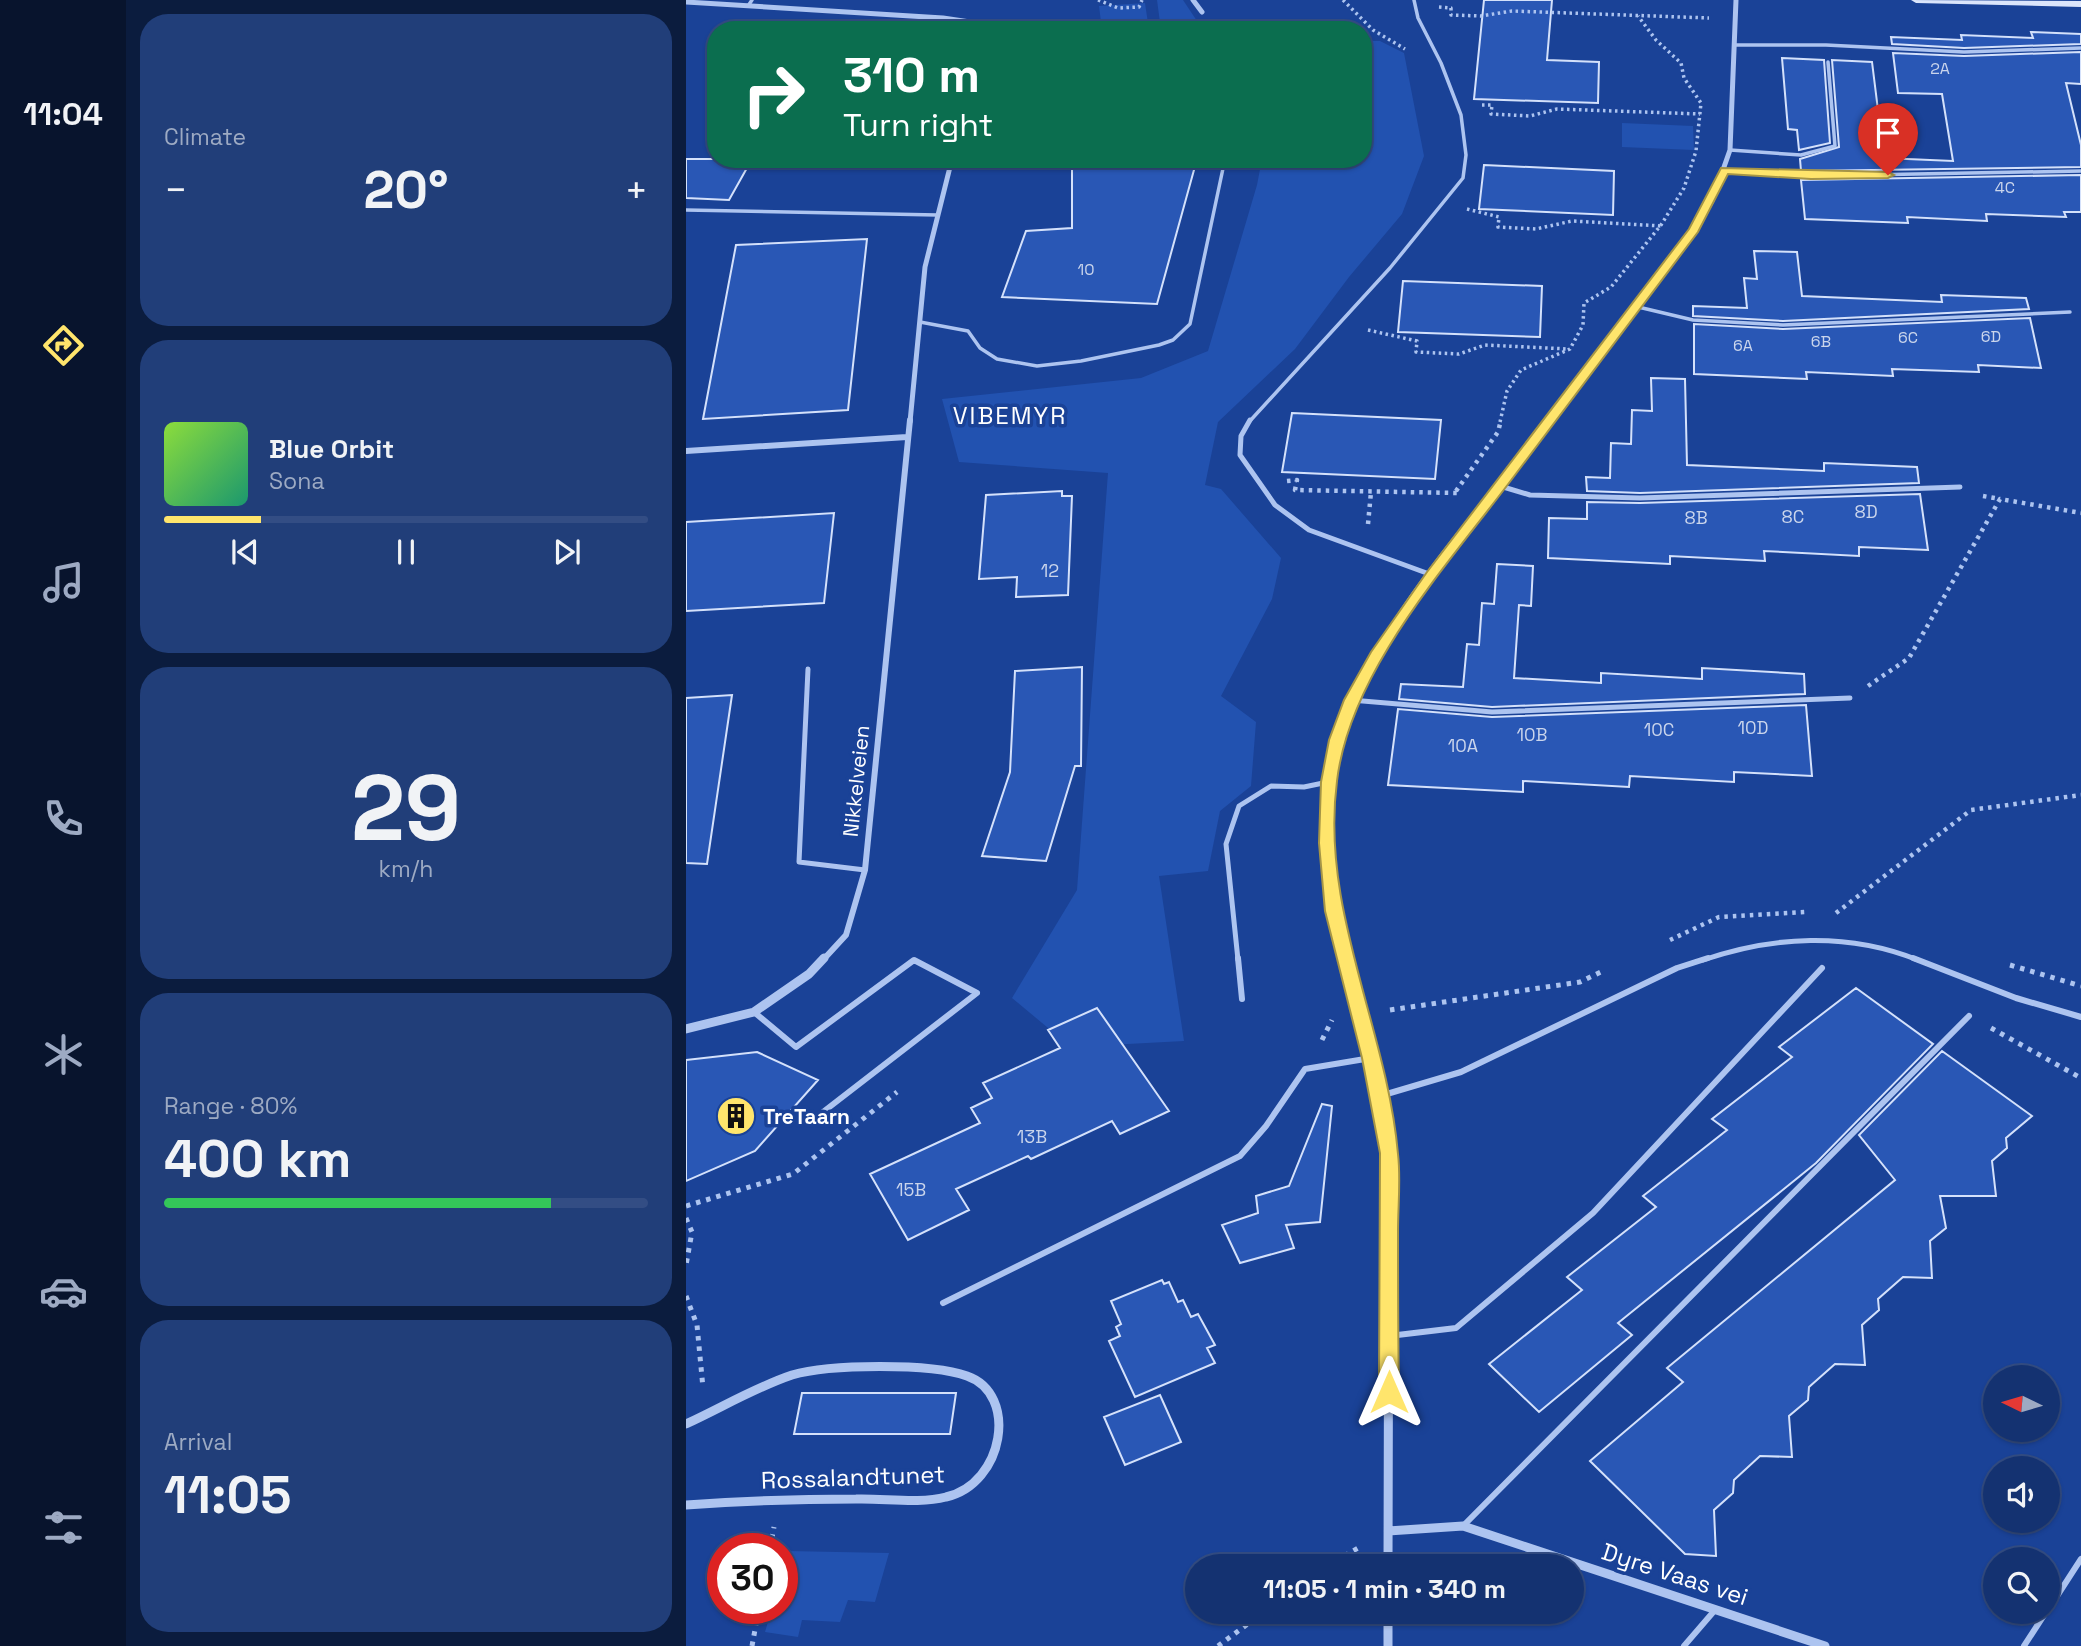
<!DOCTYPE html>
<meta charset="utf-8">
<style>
body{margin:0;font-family:"Space Grotesk",sans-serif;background:#213e79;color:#f1f3f6;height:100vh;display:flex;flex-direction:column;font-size:26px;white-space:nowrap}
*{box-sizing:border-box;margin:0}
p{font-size:23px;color:#9daac3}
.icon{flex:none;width:38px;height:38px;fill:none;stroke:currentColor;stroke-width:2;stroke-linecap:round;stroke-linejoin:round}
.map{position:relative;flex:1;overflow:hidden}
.side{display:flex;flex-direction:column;gap:14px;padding:14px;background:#0b1c3e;width:560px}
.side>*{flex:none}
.banner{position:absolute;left:21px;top:21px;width:665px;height:147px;border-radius:28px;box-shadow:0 2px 5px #0004,0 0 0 2px #334d84;background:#0b6e4f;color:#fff;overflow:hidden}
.needle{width:46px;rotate:275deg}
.buttons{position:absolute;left:1297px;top:1365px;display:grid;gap:14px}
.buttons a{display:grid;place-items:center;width:77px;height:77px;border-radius:50%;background:#143271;box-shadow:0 2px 5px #0004,0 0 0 2px #334d84;font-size:35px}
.speed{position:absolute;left:21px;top:1533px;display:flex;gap:14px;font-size:35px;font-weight:700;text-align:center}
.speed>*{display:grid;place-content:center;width:91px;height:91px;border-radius:50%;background:#143271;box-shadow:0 2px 5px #0004,0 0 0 2px #334d84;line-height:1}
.speed .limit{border:10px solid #d22;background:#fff;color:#111}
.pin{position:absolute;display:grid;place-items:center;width:60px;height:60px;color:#fff;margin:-72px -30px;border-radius:50% 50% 50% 0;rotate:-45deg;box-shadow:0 0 7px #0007}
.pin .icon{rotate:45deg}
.me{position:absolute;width:77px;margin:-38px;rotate:0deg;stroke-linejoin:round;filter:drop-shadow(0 0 5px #0008)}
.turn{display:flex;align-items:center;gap:24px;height:147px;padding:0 21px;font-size:32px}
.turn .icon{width:91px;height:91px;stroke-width:2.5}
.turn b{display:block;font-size:49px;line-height:60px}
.big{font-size:52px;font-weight:700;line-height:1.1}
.side .widget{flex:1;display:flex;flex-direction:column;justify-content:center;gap:10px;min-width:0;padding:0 24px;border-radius:28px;background:#213e79}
.side .dial{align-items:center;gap:0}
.dial b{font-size:91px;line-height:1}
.song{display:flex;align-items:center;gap:21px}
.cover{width:84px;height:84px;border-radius:10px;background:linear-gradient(135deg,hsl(90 70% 55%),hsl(160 70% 35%))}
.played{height:7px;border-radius:4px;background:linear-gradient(90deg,#ffe56c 20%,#334d84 20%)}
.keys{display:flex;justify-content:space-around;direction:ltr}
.heat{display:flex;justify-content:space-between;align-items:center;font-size:38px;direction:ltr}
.charge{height:10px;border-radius:5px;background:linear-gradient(90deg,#34c759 80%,#334d84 0)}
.trip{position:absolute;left:499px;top:1554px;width:399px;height:70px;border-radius:35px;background:#143271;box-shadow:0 2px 5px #0004,0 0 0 2px #334d84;font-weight:700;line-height:70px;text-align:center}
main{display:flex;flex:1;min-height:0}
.menu{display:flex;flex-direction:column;width:126px;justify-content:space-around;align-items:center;background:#08142d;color:#9daac3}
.menu .icon{width:49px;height:49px}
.menu .active{color:#ffe56c}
.menu b{font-size:32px;color:#f1f3f6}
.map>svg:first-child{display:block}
.green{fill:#2252b0}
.building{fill:#2957b5;stroke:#d4e1fb;stroke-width:2}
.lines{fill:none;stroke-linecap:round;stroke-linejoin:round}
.path-far2{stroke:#adc4f0;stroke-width:3.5;stroke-dasharray:2.5 3.5;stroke-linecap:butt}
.path-far1{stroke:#adc4f0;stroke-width:4.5;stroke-dasharray:3.5 5;stroke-linecap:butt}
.path{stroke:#adc4f0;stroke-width:5;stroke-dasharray:4.5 6;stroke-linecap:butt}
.lane-far2{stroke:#adc4f0;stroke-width:3.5}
.lane-far1{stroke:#adc4f0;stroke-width:5}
.lane{stroke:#adc4f0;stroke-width:6}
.street-far2{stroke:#adc4f0;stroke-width:5}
.street-far1{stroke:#adc4f0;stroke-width:6}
.street{stroke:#adc4f0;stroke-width:9}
.secondary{fill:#dbe5fb;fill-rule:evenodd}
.route{fill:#ffe56c;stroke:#a69546;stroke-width:2}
.labels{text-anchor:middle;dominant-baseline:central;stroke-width:7;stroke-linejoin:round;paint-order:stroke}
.far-number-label{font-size:16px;fill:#cad5ec}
.number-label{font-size:18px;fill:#cad5ec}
.street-label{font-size:21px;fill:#fff;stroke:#1a4297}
.poi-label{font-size:21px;font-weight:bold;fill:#fff;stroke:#1a4297;text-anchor:start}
.quarter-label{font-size:24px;letter-spacing:2px;fill:#fff;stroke:#1a4297}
.near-street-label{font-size:24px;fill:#fff;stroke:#1a4297}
</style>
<main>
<nav class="menu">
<b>11:04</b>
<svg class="icon active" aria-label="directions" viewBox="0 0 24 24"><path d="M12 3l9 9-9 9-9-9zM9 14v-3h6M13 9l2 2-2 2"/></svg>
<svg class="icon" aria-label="music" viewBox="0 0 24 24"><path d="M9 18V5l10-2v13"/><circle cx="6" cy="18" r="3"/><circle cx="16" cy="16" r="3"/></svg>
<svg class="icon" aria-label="phone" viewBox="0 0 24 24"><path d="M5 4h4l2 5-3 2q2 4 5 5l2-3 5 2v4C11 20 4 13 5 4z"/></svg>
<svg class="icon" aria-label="climate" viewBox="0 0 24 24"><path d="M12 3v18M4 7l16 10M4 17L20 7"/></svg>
<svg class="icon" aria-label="car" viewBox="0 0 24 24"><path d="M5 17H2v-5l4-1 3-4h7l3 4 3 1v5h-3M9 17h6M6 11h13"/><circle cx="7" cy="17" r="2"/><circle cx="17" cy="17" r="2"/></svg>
<svg class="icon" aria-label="filters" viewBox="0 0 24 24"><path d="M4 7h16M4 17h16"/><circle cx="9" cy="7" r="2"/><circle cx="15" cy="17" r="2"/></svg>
</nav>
<section class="side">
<div class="widget"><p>Climate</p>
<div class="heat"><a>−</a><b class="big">20°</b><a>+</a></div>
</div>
<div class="widget">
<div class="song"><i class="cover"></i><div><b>Blue Orbit</b><p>Sona</p></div></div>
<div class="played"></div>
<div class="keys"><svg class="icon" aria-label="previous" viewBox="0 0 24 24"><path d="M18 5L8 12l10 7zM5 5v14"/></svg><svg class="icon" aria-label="pause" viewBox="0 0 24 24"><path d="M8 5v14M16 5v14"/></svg><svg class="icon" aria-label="next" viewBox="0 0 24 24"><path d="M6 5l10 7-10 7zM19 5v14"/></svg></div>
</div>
<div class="widget dial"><b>29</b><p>km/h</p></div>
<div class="widget"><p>Range · 80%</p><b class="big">400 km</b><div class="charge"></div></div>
<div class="widget"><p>Arrival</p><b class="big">11:05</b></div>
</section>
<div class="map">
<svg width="1395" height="1646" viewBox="0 0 1395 1646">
<rect width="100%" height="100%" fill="#1a4297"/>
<path class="green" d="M471 0H497L517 30H475Z
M459 3 463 30H416L413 6Z
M677 41H694L718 53 738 156 716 214 663 277 609 349 532 422 519 485 535 489 595 558 586 599 535 696 570 722 565 786 534 811 522 871 473 876 498 1041 385 1047 326 998 391 890 422 473 273 462 256 399 455 378 522 351 571 185 576 159H677Z
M936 123 1007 126 1008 150 936 147Z
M101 1551 203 1553 189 1602 162 1600 154 1622 116 1620 112 1637 79 1632 86 1608H96V1570Z"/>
<path class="building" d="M798 0H866L861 60 913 62 912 103 788 99Z
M1345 32 1395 34V44L1278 48 1206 44 1205 37 1276 40 1275 35 1347 38Z
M1395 52V84L1380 83 1395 145V167L1115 171 1114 159 1153 147 1146 60 1186 62 1198 158 1267 161 1256 94 1212 93 1207 53 1278 56Z
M1096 58 1138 60 1144 143 1113 150 1111 130 1102 129Z
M0 159H66L43 200 0 198Z
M386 159H511L471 304 316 297 340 231 386 228Z
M798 165 928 171 927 215 793 209Z
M1395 175V212H1378L1380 217 1300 214 1301 221 1221 217 1222 223 1119 219 1115 180Z
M181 239 162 410 17 419 50 245Z
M1068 251 1111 252 1116 296 1256 302 1255 295 1340 298 1343 309 1097 321 1007 316V306L1061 308 1058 278 1071 279Z
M717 281 856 286 854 337 712 332Z
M1344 318 1355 368 1292 365 1293 372 1206 369 1207 376 1120 372 1121 379 1008 374V324L1097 329Z
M965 378 999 379 1001 465 1138 471V463L1231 467 1233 483 954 493 901 491 900 477 924 478 925 443 945 444 946 410 966 411Z
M606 413 755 420 749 479 596 472Z
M376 491V496H386L382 595 330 597 331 577 293 579 300 495Z
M1234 494 1242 550 1173 547V556L1078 551 1079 561 984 556V564L862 558 863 518 901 519V502L954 503Z
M148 513 138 603 0 611V522Z
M811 564 847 566 845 606 833 605 828 678 915 683V673L1016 679V668L1118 674 1119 694 806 707 713 699 715 684 777 687 781 644 793 645 796 603 808 604Z
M396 667 395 766H389L360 861 296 856 324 772 329 671Z
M46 695 21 864 0 863V698Z
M1120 705 1126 776 1048 772V782L944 776 943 787 837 781V792L702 785 712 709 806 717Z
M1170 988 1247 1044 1130 1163 932 1323 946 1335 853 1412 803 1364 896 1290 881 1277 970 1207 957 1196 1041 1130 1026 1119 1106 1057 1093 1047Z
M411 1008 483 1111 434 1134 426 1121 345 1159 342 1156 270 1189 283 1210 222 1240 184 1174 294 1123 285 1108 306 1098 297 1083 374 1048 362 1030Z
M1256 1051 1346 1116 1320 1138 1321 1148 1306 1161 1310 1196H1254L1260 1228 1244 1241 1246 1278 1217 1277 1192 1299 1193 1310 1176 1325 1179 1365 1149 1364 1123 1387 1122 1400 1103 1416 1106 1457 1074 1456 1048 1480 1047 1493 1028 1510 1030 1556 999 1554 904 1461 997 1382 981 1368 1209 1180 1173 1135Z
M71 1052 132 1080 69 1151 0 1181V1060Z
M636 1104 646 1106 634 1222 600 1225 608 1248 554 1263 536 1225 572 1213 570 1196 603 1186Z
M476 1280 478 1284 483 1282 492 1302 497 1300 505 1317 512 1314 529 1345 521 1348 529 1363 449 1397 423 1341 434 1336 430 1327 435 1324 425 1301Z
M116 1393H270L264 1434H108Z
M474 1395 495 1442 439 1465 418 1417Z"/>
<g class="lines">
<path class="path-far2" d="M412 0 432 8 453 7 456 0
M657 0 687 30 719 49
M753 7 765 8V15L795 16 826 11 1023 18
M796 105H806L805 114 844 116 871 109 1014 114
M781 209 813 217 812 227 850 229 886 221 976 226
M682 330 731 341 730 352 773 354 799 345 882 349
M814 422 821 391 835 370 884 349 897 325 898 303 925 287 975 225 998 188 1010 151 1015 103 998 78 995 63 970 40 952 16"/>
<path class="path-far1" d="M601 481 611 480 609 490 772 493
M770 491 812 432 815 420
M1297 496 1314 499
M682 524 685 492
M1182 686 1223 658 1314 499 1395 513
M1150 913 1285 810 1395 795
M984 940 1033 917 1120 912"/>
<path class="path" d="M1324 965 1395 986
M704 1010 894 982 919 970
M1305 1028 1395 1078
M636 1040 646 1020
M0 1206 107 1174 211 1092
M0 1218 6 1232 0 1265
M0 1296 11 1325 17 1388
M84 1549 88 1527
M640 1566 674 1547
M66 1646 73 1608
M532 1646 578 1612"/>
<path class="lane-far2" d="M62 6 66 0
M1048 45H1140L1278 52 1395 48
M1044 150 1115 155 1149 146 1142 62
M1039 171 1125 176 1395 171
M0 210 251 215
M948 306 1007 320 1097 325 1384 312
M234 322 282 331 294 348 311 359 351 366 395 361 473 345 487 340 504 324 539 159
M563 422 704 268 777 178 780 155 775 115 755 63 732 18 728 0"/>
<path class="lane-far1" d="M564 420 555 436 554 455 589 505 623 530 746 575
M814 486 844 495 954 498 1274 487
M122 669 113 862 179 870
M665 700 806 712 1164 698
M552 960 540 844 553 806 585 786 618 787 642 782
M1017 960C1087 936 1162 932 1232 960"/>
<path class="lane" d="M552 958 556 999
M1227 958 1330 998 1395 1017
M68 1012 110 1047 228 960 291 993 137 1112
M694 1096 775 1072 991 968 1022 958
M257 1303 554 1156 580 1126 619 1069 685 1058
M703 1336 770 1328 907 1213 1136 968
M777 1526 1283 1016
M1362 1610 1395 1559
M998 1646 1029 1610
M1338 1646 1360 1612"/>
<path class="street-far2" d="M507 0 516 12
M0 2 257 18 284 22 301 30
M224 422 239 267 266 159
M863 422 1008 230 1026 201 1044 150 1050 0"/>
<path class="street-far1" d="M0 451 221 437
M137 960 160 935 179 870 224 420
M661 960C647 906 635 846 642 791 659 650 782 529 864 420"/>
<path class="street" d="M661 958 696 1103 703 1156 702 1566
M0 1029 68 1012 123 974 138 958
M0 1424C35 1408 70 1387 106 1375 143 1364 245 1363 281 1376 333 1394 318 1484 260 1497 233 1504 198 1498 170 1499 113 1499 57 1501 0 1505
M702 1531 777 1526 1139 1646
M702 1612V1646"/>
<path class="secondary" d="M1225 0 1395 1V7L1230 3Z"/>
</g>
<path class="route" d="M1035 168 1202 172 1208 175 1202 178 1125 179 1042 174 1012 232C950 315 888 397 826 479 761 566 664 671 651 781 634 910 701 1028 712 1154 715 1179 712 1206 712 1231 712 1285 712 1338 713 1392L710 1398 703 1400 696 1398 693 1392 694 1153 676 1058 639 911 633 843 635 782 643 740 658 700 685 652 741 572 1003 229Z"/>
<defs>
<g id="building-disc" transform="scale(2.0125)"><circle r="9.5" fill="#ffe56c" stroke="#1a4297"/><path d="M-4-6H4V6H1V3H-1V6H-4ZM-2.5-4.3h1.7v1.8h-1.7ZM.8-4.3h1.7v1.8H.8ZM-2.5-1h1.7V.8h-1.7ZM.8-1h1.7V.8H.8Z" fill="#111"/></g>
</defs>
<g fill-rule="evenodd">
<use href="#building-disc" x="50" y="1116"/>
</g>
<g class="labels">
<g class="far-number-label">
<text x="1254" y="68">2A</text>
<text x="1319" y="187">4C</text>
<text x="400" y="269">10</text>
<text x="1305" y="336">6D</text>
<text x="1222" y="337">6C</text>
<text x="1135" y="341">6B</text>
<text x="1057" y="345">6A</text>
</g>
<g class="number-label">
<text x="1180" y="511">8D</text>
<text x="1107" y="516">8C</text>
<text x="1010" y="517">8B</text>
<text x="364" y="570">12</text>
<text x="1067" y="727">10D</text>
<text x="973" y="729">10C</text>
<text x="846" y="734">10B</text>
<text x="777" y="745">10A</text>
<text x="346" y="1136">13B</text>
<text x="225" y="1189">15B</text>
</g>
<g class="street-label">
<text transform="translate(170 781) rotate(-84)">Nikkelveien</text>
</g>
<g class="poi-label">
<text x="77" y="1116">TreTaarn</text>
</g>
<g class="quarter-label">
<text x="324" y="415">VIBEMYR</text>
</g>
<g class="near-street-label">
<text transform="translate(167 1477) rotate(-2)">Rossalandtunet</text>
<text transform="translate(989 1574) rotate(18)">Dyre Vaas vei</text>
</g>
</g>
</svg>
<div class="buttons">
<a><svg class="needle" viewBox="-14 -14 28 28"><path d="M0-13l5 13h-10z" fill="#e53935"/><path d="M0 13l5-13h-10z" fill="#9daac3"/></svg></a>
<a><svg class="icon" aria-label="sound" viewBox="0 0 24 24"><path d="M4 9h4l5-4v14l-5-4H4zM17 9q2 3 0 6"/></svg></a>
<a><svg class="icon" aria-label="search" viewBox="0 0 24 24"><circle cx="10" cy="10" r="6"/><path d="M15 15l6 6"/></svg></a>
</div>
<div class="speed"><div class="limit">30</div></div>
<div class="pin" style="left:1202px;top:175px;background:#d93025"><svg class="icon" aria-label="arrive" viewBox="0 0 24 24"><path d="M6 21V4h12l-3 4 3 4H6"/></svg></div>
<svg class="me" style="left:703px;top:1392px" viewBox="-20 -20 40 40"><path d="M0-17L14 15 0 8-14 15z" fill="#ffe56c" stroke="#fff" stroke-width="4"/></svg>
<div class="trip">11:05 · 1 min · 340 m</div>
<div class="banner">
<div class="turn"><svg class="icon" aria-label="right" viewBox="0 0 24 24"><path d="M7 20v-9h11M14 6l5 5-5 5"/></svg><div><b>310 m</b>Turn right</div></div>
</div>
</div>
</main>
